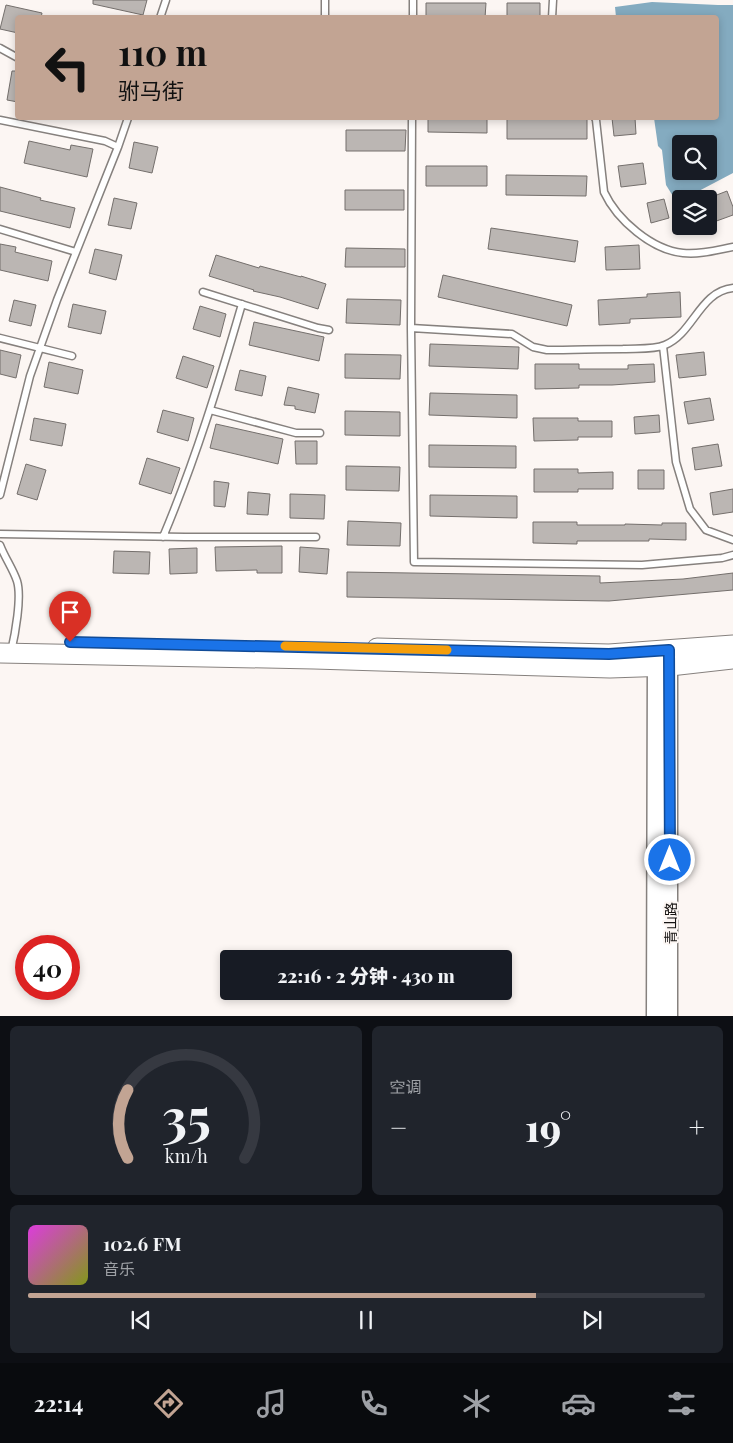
<!DOCTYPE html>
<html lang="zh">
<meta charset="utf-8">
<style>
body{margin:0;font-family:"Playfair Display","Noto Sans SC",serif;background:#20242c;color:#f1f3f6;height:100vh;display:flex;flex-direction:column;font-size:19px;white-space:nowrap}
*{box-sizing:border-box;margin:0}
p{font-size:16px;color:#9ea1a6}
.icon{flex:none;width:28px;height:28px;fill:none;stroke:currentColor;stroke-width:2;stroke-linecap:round;stroke-linejoin:round}
.map{position:relative;height:1016px;overflow:hidden}
.sheet{display:flex;flex-direction:column;gap:10px;padding:10px;background:#0d0f14;flex:1}
.sheet>*{flex:none}
.top-card{position:absolute;left:15px;top:15px;width:704px;height:105px;border-radius:5px;box-shadow:0 2px 8px #0003;background:#c2a493;color:#111;overflow:hidden}
.tools{position:absolute;left:672px;top:135px;display:grid;gap:10px}
.tools a{display:grid;place-items:center;width:45px;height:45px;border-radius:5px;background:#171b24;box-shadow:0 2px 8px #0003;font-size:25px}
.speed{position:absolute;left:15px;top:935px;display:flex;gap:10px;font-size:25px;font-weight:700;text-align:center}
.speed>*{display:grid;place-content:center;width:65px;height:65px;border-radius:50%;background:#171b24;box-shadow:0 2px 8px #0003;line-height:1}
.speed .limit{border:8px solid #d22;background:#fff;color:#111}
.pin{position:absolute;display:grid;place-items:center;width:42px;height:42px;color:#fff;margin:-51px -21px;border-radius:50% 50% 50% 0;rotate:-45deg;box-shadow:0 0 5px #0007}
.pin .icon{rotate:45deg}
.me{position:absolute;width:55px;margin:-28px;rotate:0deg;stroke-linejoin:round;filter:drop-shadow(0 0 4px #0008)}
.turn{display:flex;align-items:center;gap:18px;height:105px;padding:0 20px;font-size:22px}
.turn .icon{width:65px;height:65px;stroke-width:2.5}
.turn b{display:block;font-size:35px;line-height:42px}
.big{font-size:38px;font-weight:800;line-height:1.1}
.sheet .card{flex:1;display:flex;flex-direction:column;justify-content:center;gap:8px;min-width:0;padding:0 18px;border-radius:8px;background:#20242c}
.sheet .dial{align-items:center;gap:0}
.dial svg{height:130px;overflow:visible;fill:none;stroke:#363941;stroke-width:7;stroke-linecap:round;text-anchor:middle}
.dial text{fill:#f1f3f6;stroke:none}
.song{display:flex;align-items:center;gap:15px}
.cover{width:60px;height:60px;border-radius:8px;background:linear-gradient(135deg,hsl(300 70% 55%),hsl(70 70% 35%))}
.played{height:5px;border-radius:2px;background:linear-gradient(90deg,#c2a493 75%,#363941 75%)}
.keys{display:flex;justify-content:space-around;direction:ltr}
.heat{display:flex;justify-content:space-between;align-items:center;font-size:28px;direction:ltr}
.sheet .tiles{flex:1;display:grid;gap:10px;grid-template-columns:1fr 1fr}
.card:last-child{grid-column:span 2}
.trip{position:absolute;left:220px;top:950px;width:292px;height:50px;border-radius:5px;background:#171b24;box-shadow:0 2px 8px #0003;font-weight:800;line-height:50px;text-align:center}
.tabs{display:flex;height:80px;justify-content:space-around;align-items:center;background:#090b0e;color:#9ea1a6}
.tabs .icon{width:35px;height:35px}
.tabs .active{color:#c2a493}
.tabs b{font-size:22px;color:#f1f3f6}
.map>svg:first-child{display:block}
.water{fill:#84abc0;fill-rule:evenodd}
.building{fill:#bbb6b3;stroke:#746f6c}
.lines{fill:none;stroke-linecap:round;stroke-linejoin:round}
.service-casing{stroke:#86817e;stroke-width:9}
.tertiary-casing{stroke:#86817e;stroke-width:19}
.secondary-casing{stroke:#86817e;stroke-width:21}
.service{stroke:#fff;stroke-width:6}
.tertiary{stroke:#fff;stroke-width:16}
.secondary{stroke:#fff;stroke-width:19}
.route-casing{stroke:#114b97;stroke-width:12}
.route{stroke:#1a73e8;stroke-width:9}
.slow{stroke:#f59e0b;stroke-width:9}
.labels{text-anchor:middle;dominant-baseline:central;stroke-width:4;stroke-linejoin:round;paint-order:stroke}
.street-label{font-size:14px;fill:#161413;stroke:#fcf6f3}
</style>
<div class="map">
<svg width="733" height="1016" viewBox="0 0 733 1016">
<rect width="100%" height="100%" fill="#fcf6f3"/>
<path class="water" d="M652 2 718 5H733V173L695 193 690 199H681V201H676L666 185 662 150 658 146 654 118H716V18L616 17 615 7ZM681 144H709V171H681Z"/>
<path class="building" d="M93 0H147L143 15 93 4Z
M426 3H486L485 18H426Z
M507 3H540V18H507Z
M6 5 42 13 41 18H18V33L0 29Z
M12 71H18V102L7 100Z
M428 118H487V133L428 132Z
M507 118H587V139H507Z
M612 118H635L636 134 614 136Z
M346 130H406L405 151H346Z
M29 141 70 150 71 145 93 149 87 177 24 163Z
M134 142 158 147 152 173 129 168Z
M643 163 646 184 621 187 618 166Z
M426 166H487V186H426Z
M506 175 587 176 586 196 506 195Z
M0 187 41 198 40 200 75 208 70 228 0 211Z
M345 190H404V210H345Z
M727 191 733 207V215L711 223 709 217V198Z
M114 198 137 203 131 229 108 225Z
M664 199 669 218 651 223 647 203Z
M491 228 578 241 575 262 488 249Z
M0 244 16 247 15 252 52 261 48 281 0 270Z
M639 245 640 269 606 270 605 247Z
M346 248 405 249V267H345Z
M95 249 122 255 116 280 89 273Z
M216 255 259 268 260 266 301 277V276L326 284 318 309 280 297 253 291 254 290 209 276Z
M443 275 572 305 567 326 438 297Z
M680 292 681 317 630 319V323L599 325 598 300 647 297V294Z
M347 299 401 300 400 325 346 323Z
M14 300 36 305 31 326 9 321Z
M73 304 106 311 101 334 68 327Z
M200 306 226 314 220 337 193 329Z
M254 322 324 337 319 361 249 345Z
M430 344 519 347 518 369 429 366Z
M0 350 21 355 16 378 0 374Z
M704 352 706 375 679 378 676 355Z
M345 354 401 355 400 379 345 378Z
M183 356 214 366 207 388 176 378Z
M49 362 83 370 78 394 44 387Z
M535 364H579V369H628V365L654 364 655 382 612 385H579V388L535 389Z
M240 370 266 376 262 396 235 390Z
M288 387 319 394 315 413 295 409V406L284 405Z
M430 393 517 395V418L429 415Z
M710 398 714 420 688 424 684 402Z
M163 410 194 418 188 441 157 432Z
M345 411 400 412V436L345 435Z
M659 415 660 432 635 434 634 417Z
M34 418 66 424 62 446 30 440Z
M533 418H578V421H612V437H578V440L534 441Z
M216 424 283 439 278 464 210 448Z
M295 441H317V464H296Z
M718 444 722 466 695 470 692 448Z
M429 445 516 446V468L429 467Z
M147 458 180 468 171 494 139 484Z
M26 464 46 470 37 500 17 494Z
M346 466 400 467 399 491 346 490Z
M534 469H578V473L613 472V489H578V492H534Z
M638 470H664V489H638Z
M214 481 229 483 225 507 214 506Z
M733 489V512L713 515 710 493Z
M248 492 270 494 268 515 247 514Z
M290 494 325 495 324 519 290 518Z
M430 495 517 496V518L430 516Z
M348 521 401 523 400 546 347 545Z
M533 522H577V525H625V524L662 525V523H686V540L649 539V541H577V544L533 543Z
M282 546V573H257V570L216 571 215 547Z
M300 547 329 549 327 574 299 572Z
M197 548V573L170 574 169 549Z
M114 551 150 552 149 574 113 573Z
M347 572 600 576V583L683 579 733 573V590L609 601 347 597Z"/>
<g class="lines">
<g class="service-casing">
<path id="service" d="M325 0V18
M160 18 166 0
M413 18V0
M552 18 553 0
M0 48 18 58
M412 118 411 328 414 562 642 565 722 558 733 555
M595 118 596 120 604 192C617 220 652 250 683 253 699 255 717 250 733 247
M0 120 105 141 118 147
M0 229 76 252
M203 292 318 328 329 330
M411 328 512 334 533 347 547 350C572 350 598 349 623 349 636 348 653 350 665 345 693 334 700 291 733 288
M0 338 72 356
M663 346 676 462 690 509 706 530 733 540
M210 410 296 433H320
M0 495 30 376 57 300 118 147 128 118
M0 534 185 537H316
M163 537C195 461 219 383 242 304
M0 545C5 558 13 569 17 581 22 597 15 635 11 652"/>
</g>
<g class="tertiary-casing">
<path id="tertiary" d="M669 653V1016
M655 1016 656 655"/>
</g>
<g class="secondary-casing">
<path id="secondary" d="M377 648 609 654 733 645
M0 653 314 659 610 668 670 666 733 659"/>
</g>
<use href="#service" class="service"/>
<use href="#tertiary" class="tertiary"/>
<use href="#secondary" class="secondary"/>
</g>
<g class="lines">
<g class="route-casing">
<path id="route" d="M70 642 609 654 669 650 670 860"/>
</g>
<use href="#route" class="route"/>
<path class="slow" d="M285 646 447 650"/>
</g>
<g class="labels">
<g class="street-label">
<text transform="translate(670 923) rotate(-90)">青山路</text>
</g>
</g>
</svg>
<div class="tools">
<a><svg class="icon" aria-label="search" viewBox="0 0 24 24"><circle cx="10" cy="10" r="6"/><path d="M15 15l6 6"/></svg></a>
<a><svg class="icon" aria-label="layers" viewBox="0 0 24 24"><path d="M12 4l9 5-9 5-9-5zM3 14l9 5 9-5"/></svg></a>
</div>
<div class="speed"><div class="limit">40</div></div>
<div class="pin" style="left:70px;top:642px;background:#d93025"><svg class="icon" aria-label="arrive" viewBox="0 0 24 24"><path d="M6 21V4h12l-3 4 3 4H6"/></svg></div>
<svg class="me" style="left:670px;top:860px" viewBox="-20 -20 40 40"><circle r="17" fill="#1a73e8" stroke="#fff" stroke-width="3"/><path d="M0-11L8 9 0 5-8 9z" fill="#fff"/></svg>
<div class="trip">22:16 · 2 分钟 · 430 m</div>
<div class="top-card">
<div class="turn"><svg class="icon" aria-label="left" viewBox="0 0 24 24"><path d="M17 20v-9H6M10 6l-5 5 5 5"/></svg><div><b>110 m</b>驸马街</div></div>
</div>
</div>
<section class="sheet">
<div class="tiles">
<div class="card dial"><svg viewBox="0 0 100 80">
<path d="M14 69A42 42 0 1 1 86 69"/>
<path d="M14 69A42 42 0 0 1 14 27" stroke="#c2a493"/>
<text x="50" y="56" font-size="32" font-weight="700">35</text>
<text x="50" y="72" font-size="11">km/h</text>
</svg></div>
<div class="card"><p>空调</p>
<div class="heat"><a>−</a><b class="big">19°</b><a>+</a></div>
</div>
<div class="card">
<div class="song"><i class="cover"></i><div><b>102.6 FM</b><p>音乐</p></div></div>
<div class="played"></div>
<div class="keys"><svg class="icon" aria-label="previous" viewBox="0 0 24 24"><path d="M18 5L8 12l10 7zM5 5v14"/></svg><svg class="icon" aria-label="pause" viewBox="0 0 24 24"><path d="M8 5v14M16 5v14"/></svg><svg class="icon" aria-label="next" viewBox="0 0 24 24"><path d="M6 5l10 7-10 7zM19 5v14"/></svg></div>
</div>
</div>
</section>
<nav class="tabs">
<b>22:14</b>
<svg class="icon active" aria-label="directions" viewBox="0 0 24 24"><path d="M12 3l9 9-9 9-9-9zM9 14v-3h6M13 9l2 2-2 2"/></svg>
<svg class="icon" aria-label="music" viewBox="0 0 24 24"><path d="M9 18V5l10-2v13"/><circle cx="6" cy="18" r="3"/><circle cx="16" cy="16" r="3"/></svg>
<svg class="icon" aria-label="phone" viewBox="0 0 24 24"><path d="M5 4h4l2 5-3 2q2 4 5 5l2-3 5 2v4C11 20 4 13 5 4z"/></svg>
<svg class="icon" aria-label="climate" viewBox="0 0 24 24"><path d="M12 3v18M4 7l16 10M4 17L20 7"/></svg>
<svg class="icon" aria-label="car" viewBox="0 0 24 24"><path d="M5 17H2v-5l4-1 3-4h7l3 4 3 1v5h-3M9 17h6M6 11h13"/><circle cx="7" cy="17" r="2"/><circle cx="17" cy="17" r="2"/></svg>
<svg class="icon" aria-label="filters" viewBox="0 0 24 24"><path d="M4 7h16M4 17h16"/><circle cx="9" cy="7" r="2"/><circle cx="15" cy="17" r="2"/></svg>
</nav>
